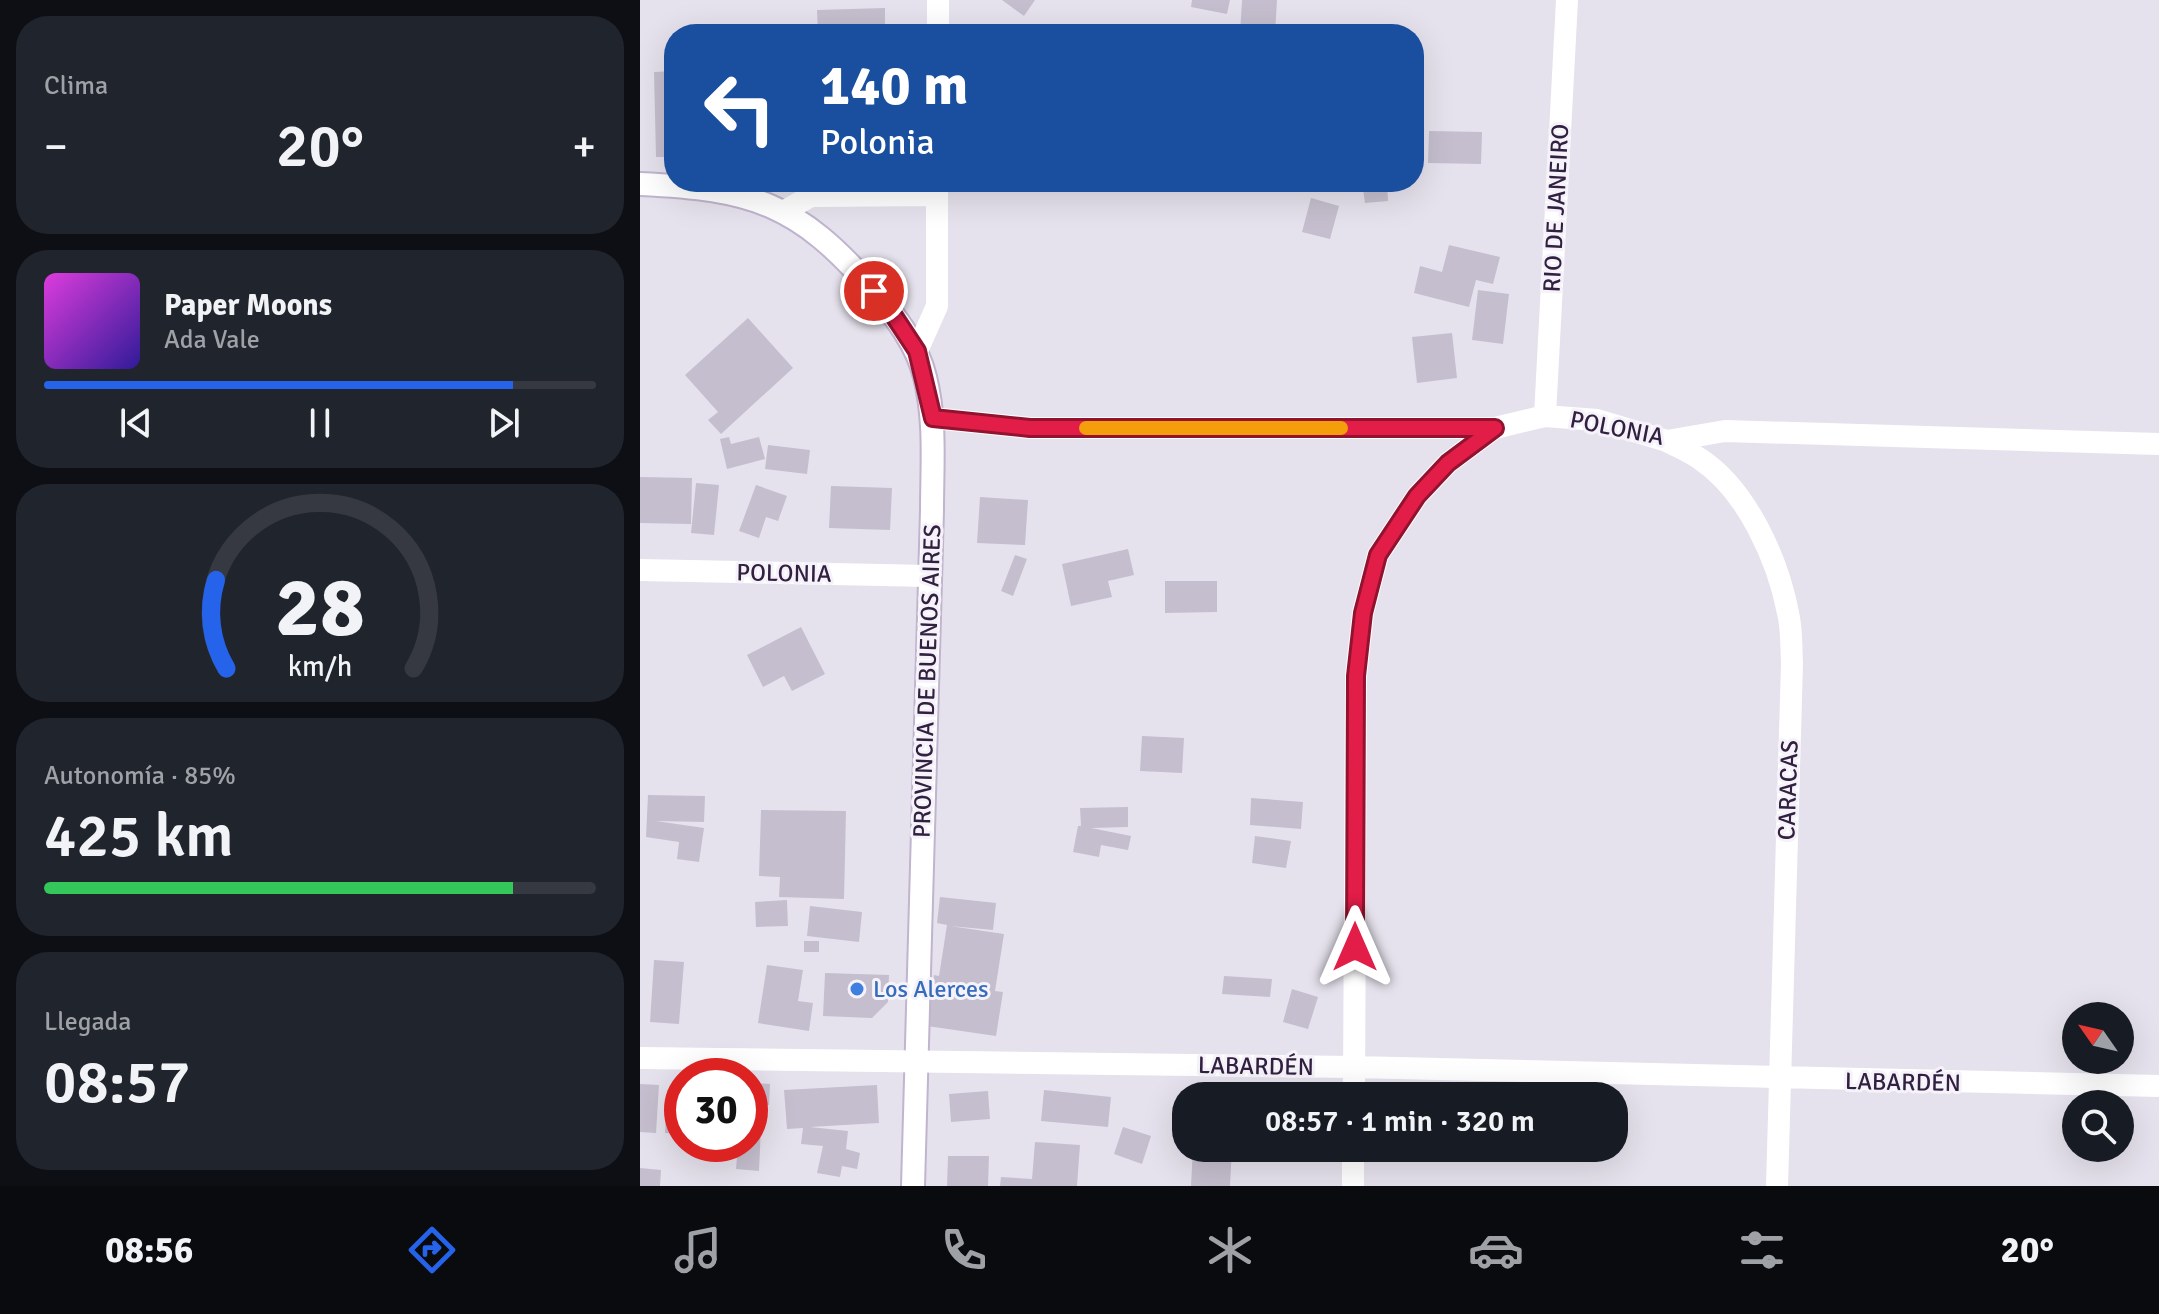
<!DOCTYPE html>
<html lang="es">
<meta charset="utf-8">
<style>
body{margin:0;font-family:Signika,sans-serif;background:#20242c;color:#f1f3f6;height:100vh;display:flex;flex-direction:column;font-size:30px;white-space:nowrap}
*{box-sizing:border-box;margin:0}
p{font-size:26px;color:#9ea1a6}
.icon{flex:none;width:44px;height:44px;fill:none;stroke:currentColor;stroke-width:2;stroke-linecap:round;stroke-linejoin:round}
.map{position:relative;flex:1;overflow:hidden}
.side{display:flex;flex-direction:column;gap:16px;padding:16px;background:#0d0f14;width:640px}
.side>*{flex:none}
.guide{position:absolute;left:24px;top:24px;width:760px;height:168px;border-radius:32px;box-shadow:0 8px 32px #0002;background:#1a4fa0;color:#fff;overflow:hidden}
.needle{width:52px;rotate:304deg}
.fabs{position:absolute;left:1422px;top:1002px;display:grid;gap:16px}
.fabs a{display:grid;place-items:center;width:72px;height:72px;border-radius:50%;background:#171b24;box-shadow:0 8px 32px #0002;font-size:40px}
.speed{position:absolute;left:24px;top:1058px;display:flex;gap:16px;font-size:40px;font-weight:700;text-align:center}
.speed>*{display:grid;place-content:center;width:104px;height:104px;border-radius:50%;background:#171b24;box-shadow:0 8px 32px #0002;line-height:1}
.speed .limit{border:12px solid #d22;background:#fff;color:#111}
.pin{position:absolute;display:grid;place-items:center;width:68px;height:68px;color:#fff;margin:-34px;border:4px solid #fff;border-radius:50%;box-shadow:0 2px 8px #0007}
.me{position:absolute;width:88px;margin:-44px;rotate:0deg;stroke-linejoin:round;filter:drop-shadow(0 0 6px #0008)}
.turn{display:flex;align-items:center;gap:28px;height:168px;padding:0 24px;font-size:36px}
.turn .icon{width:104px;height:104px;stroke-width:2.5}
.turn b{display:block;font-size:56px;line-height:68px}
.big{font-size:60px;font-weight:600;line-height:1.1}
.side .widget{flex:1;display:flex;flex-direction:column;justify-content:center;gap:12px;min-width:0;padding:0 28px;border-radius:32px;background:#20242c}
.side .dial{align-items:center;gap:0}
.dial svg{height:208px;overflow:visible;fill:none;stroke:#363941;stroke-width:7;stroke-linecap:round;text-anchor:middle}
.dial text{fill:#f1f3f6;stroke:none}
.song{display:flex;align-items:center;gap:24px}
.cover{width:96px;height:96px;border-radius:12px;background:linear-gradient(135deg,hsl(300 70% 55%),hsl(250 70% 35%))}
.played{height:8px;border-radius:4px;background:linear-gradient(90deg,#2563eb 85%,#363941 85%)}
.keys{display:flex;justify-content:space-around;direction:ltr}
.heat{display:flex;justify-content:space-between;align-items:center;font-size:44px;direction:ltr}
.charge{height:12px;border-radius:6px;background:linear-gradient(90deg,#34c759 85%,#363941 0)}
.trip{position:absolute;left:532px;top:1082px;width:456px;height:80px;border-radius:32px;background:#171b24;box-shadow:0 8px 32px #0002;font-weight:600;line-height:80px;text-align:center}
.menu{display:flex;height:128px;justify-content:space-around;align-items:center;background:#090b0e;color:#9ea1a6}
.menu .icon{width:56px;height:56px}
.menu .current{color:#2563eb}
.menu b{font-size:36px;color:#f1f3f6}
main{display:flex;flex:1;min-height:0}
.map>svg:first-child{display:block}
.building{fill:#c5bece}
.lines{fill:none;stroke-linecap:round;stroke-linejoin:round}
.secondary-casing{stroke:#c0b4ce;stroke-width:26}
.minor{stroke:#fff;stroke-width:22}
.secondary{stroke:#fff;stroke-width:22}
.route-casing{stroke:#92132f;stroke-width:20}
.route{stroke:#e11d48;stroke-width:14}
.slow{stroke:#f59e0b;stroke-width:14}
.shop-dot{fill:#3f7fe0;stroke:#f5f3f9;stroke-width:3}
.labels{text-anchor:middle;dominant-baseline:central;stroke-width:6;stroke-linejoin:round;paint-order:stroke}
.street-label{font-size:24px;fill:#322040;stroke:#f5f3f9}
.shop-label{font-size:24px;fill:#366cbe;stroke:#f5f3f9;text-anchor:start}
</style>
<main>
<section class="side">
<div class="widget"><p>Clima</p>
<div class="heat"><a>−</a><b class="big">20°</b><a>+</a></div>
</div>
<div class="widget">
<div class="song"><i class="cover"></i><div><b>Paper Moons</b><p>Ada Vale</p></div></div>
<div class="played"></div>
<div class="keys"><svg class="icon" aria-label="previous" viewBox="0 0 24 24"><path d="M18 5L8 12l10 7zM5 5v14"/></svg><svg class="icon" aria-label="pause" viewBox="0 0 24 24"><path d="M8 5v14M16 5v14"/></svg><svg class="icon" aria-label="next" viewBox="0 0 24 24"><path d="M6 5l10 7-10 7zM19 5v14"/></svg></div>
</div>
<div class="widget dial"><svg viewBox="0 0 100 80">
<path d="M14 69A42 42 0 1 1 86 69"/>
<path d="M14 69A42 42 0 0 1 10 35" stroke="#2563eb"/>
<text x="50" y="56" font-size="32" font-weight="700">28</text>
<text x="50" y="72" font-size="11">km/h</text>
</svg></div>
<div class="widget"><p>Autonomía · 85%</p><b class="big">425 km</b><div class="charge"></div></div>
<div class="widget"><p>Llegada</p><b class="big">08:57</b></div>
</section>
<div class="map">
<svg width="1519" height="1186" viewBox="0 0 1519 1186">
<rect width="100%" height="100%" fill="#e6e2ed"/>
<path class="building" d="M362 0H395L384 16Z
M552 0H590L587 14 551 7Z
M602 0H637L635 34H600Z
M245 8V34H178L177 10Z
M34 71V157H16L14 72Z
M789 131 842 132 841 164 788 163Z
M722 182H747L748 201 725 203Z
M671 198 699 206 690 239 662 232Z
M809 245 860 257 853 284 836 280 829 307 774 293 780 266 802 272Z
M838 290 869 294 863 344 832 340Z
M108 318 153 368 81 434 68 420 78 412 45 375Z
M812 333 817 378 777 383 772 337Z
M89 437 91 444 119 437 125 459 87 469 80 439Z
M128 445 170 450 167 474 125 469Z
M0 477 52 478 51 524 0 523Z
M56 483 79 485 74 535 51 533Z
M116 485 147 496 138 521 126 517 119 538 99 531Z
M191 486 252 488 250 530 189 528Z
M340 497 388 500 385 545 337 543Z
M488 549 494 575 468 581 472 597 431 606 422 564Z
M375 555 387 559 373 596 361 591Z
M525 581H577V612L525 613Z
M161 627 185 674 152 691 144 676 123 687 107 655Z
M502 736 544 738 542 773 500 771Z
M8 795 65 796 64 822 16 821 64 828 59 862 37 859 39 842 6 837Z
M611 798 663 802 661 829 610 825Z
M488 807V827L451 828 491 836 488 850 461 845 459 857 433 852 438 826H441L440 808Z
M121 810 206 811 204 899 139 897 140 877 119 876Z
M615 836 651 841 646 868 612 863Z
M300 897 356 903 353 930 310 926 364 934 355 991 363 992 356 1036 287 1026 294 975 299 976 307 925 297 923Z
M147 900 148 926 116 927 115 902Z
M170 906 222 912 219 942 167 936Z
M164 941H179V952H164Z
M14 960 44 962 39 1024 10 1022Z
M127 965 163 970 158 1001 173 1003 169 1031 118 1023Z
M185 973 249 975 248 1002 232 1018 183 1016Z
M584 976 632 979 630 997 582 994Z
M652 989 678 997 668 1029 643 1022Z
M110 1083 130 1084 129 1105H122L119 1171 96 1169 98 1144H110Z
M0 1084 19 1085 16 1133 0 1132Z
M237 1085 239 1123 170 1127 208 1131 206 1149 220 1153 217 1169 202 1166 200 1177 177 1173 183 1146 161 1144 163 1128 147 1129 144 1090Z
M27 1090H42V1134L25 1133Z
M404 1090 471 1097 468 1127 401 1121Z
M348 1091 350 1119 311 1122 309 1094Z
M483 1127 511 1136 502 1164 474 1154Z
M395 1142 440 1145 437 1186H360L361 1177 392 1179Z
M553 1148H592L590 1186H551Z
M308 1156H349L348 1186H307Z
M0 1168 21 1170 20 1186H0Z"/>
<g class="lines">
<g class="secondary-casing">
<path id="secondary" d="M0 184C112 189 158 203 233 290 255 316 277 344 285 377 296 421 292 466 292 510L273 1186"/>
</g>
<path class="minor" d="M298 34V0
M143 212 171 196 297 195
M277 351 297 306V182
M905 416 927 0
M293 418 390 428H855L905 416 957 420 1027 441 1085 431 1519 444
M1027 441C1038 447 1050 452 1060 459 1107 490 1138 560 1148 613 1152 629 1151 646 1152 663L1137 1186
M0 570 289 576
M0 1058 714 1067 1519 1086
M714 1096 716 676 723 613 738 555 777 496 808 463 855 428
M713 1186V1148"/>
<use href="#secondary" class="secondary"/>
</g>
<g class="lines">
<g class="route-casing">
<path id="route" d="M234 291 250 310 277 351 293 418 390 428H855L808 463 777 496 738 555 723 613 716 676 715 947"/>
</g>
<use href="#route" class="route"/>
<path class="slow" d="M446 428H701"/>
</g>
<circle class="shop-dot" cx="217" cy="989" r="8"/>
<g class="labels">
<g class="street-label">
<text transform="translate(916 208) rotate(-87)">RIO DE JANEIRO</text>
<text transform="translate(977 428) rotate(11)">POLONIA</text>
<text transform="translate(144 573) rotate(1)">POLONIA</text>
<text transform="translate(287 681) rotate(-88)">PROVINCIA DE BUENOS AIRES</text>
<text transform="translate(1148 790) rotate(-88)">CARACAS</text>
<text transform="translate(616 1066) rotate(1)">LABARDÉN</text>
<text transform="translate(1263 1082) rotate(1)">LABARDÉN</text>
</g>
<g class="shop-label">
<text x="233" y="989">Los Alerces</text>
</g>
</g>
</svg>
<div class="fabs">
<a><svg class="needle" viewBox="-14 -14 28 28"><path d="M0-13l5 13h-10z" fill="#e53935"/><path d="M0 13l5-13h-10z" fill="#9ea1a6"/></svg></a>
<a><svg class="icon" aria-label="search" viewBox="0 0 24 24"><circle cx="10" cy="10" r="6"/><path d="M15 15l6 6"/></svg></a>
</div>
<div class="speed"><div class="limit">30</div></div>
<div class="pin" style="left:234px;top:291px;background:#d93025"><svg class="icon" aria-label="arrive" viewBox="0 0 24 24"><path d="M6 21V4h12l-3 4 3 4H6"/></svg></div>
<svg class="me" style="left:715px;top:947px" viewBox="-20 -20 40 40"><path d="M0-17L14 15 0 8-14 15z" fill="#e11d48" stroke="#fff" stroke-width="4"/></svg>
<div class="trip">08:57 · 1 min · 320 m</div>
<div class="guide">
<div class="turn"><svg class="icon" aria-label="left" viewBox="0 0 24 24"><path d="M17 20v-9H6M10 6l-5 5 5 5"/></svg><div><b>140 m</b>Polonia</div></div>
</div>
</div>
</main>
<nav class="menu">
<b>08:56</b>
<svg class="icon current" aria-label="directions" viewBox="0 0 24 24"><path d="M12 3l9 9-9 9-9-9zM9 14v-3h6M13 9l2 2-2 2"/></svg>
<svg class="icon" aria-label="music" viewBox="0 0 24 24"><path d="M9 18V5l10-2v13"/><circle cx="6" cy="18" r="3"/><circle cx="16" cy="16" r="3"/></svg>
<svg class="icon" aria-label="phone" viewBox="0 0 24 24"><path d="M5 4h4l2 5-3 2q2 4 5 5l2-3 5 2v4C11 20 4 13 5 4z"/></svg>
<svg class="icon" aria-label="climate" viewBox="0 0 24 24"><path d="M12 3v18M4 7l16 10M4 17L20 7"/></svg>
<svg class="icon" aria-label="car" viewBox="0 0 24 24"><path d="M5 17H2v-5l4-1 3-4h7l3 4 3 1v5h-3M9 17h6M6 11h13"/><circle cx="7" cy="17" r="2"/><circle cx="17" cy="17" r="2"/></svg>
<svg class="icon" aria-label="filters" viewBox="0 0 24 24"><path d="M4 7h16M4 17h16"/><circle cx="9" cy="7" r="2"/><circle cx="15" cy="17" r="2"/></svg>
<b>20°</b>
</nav>
